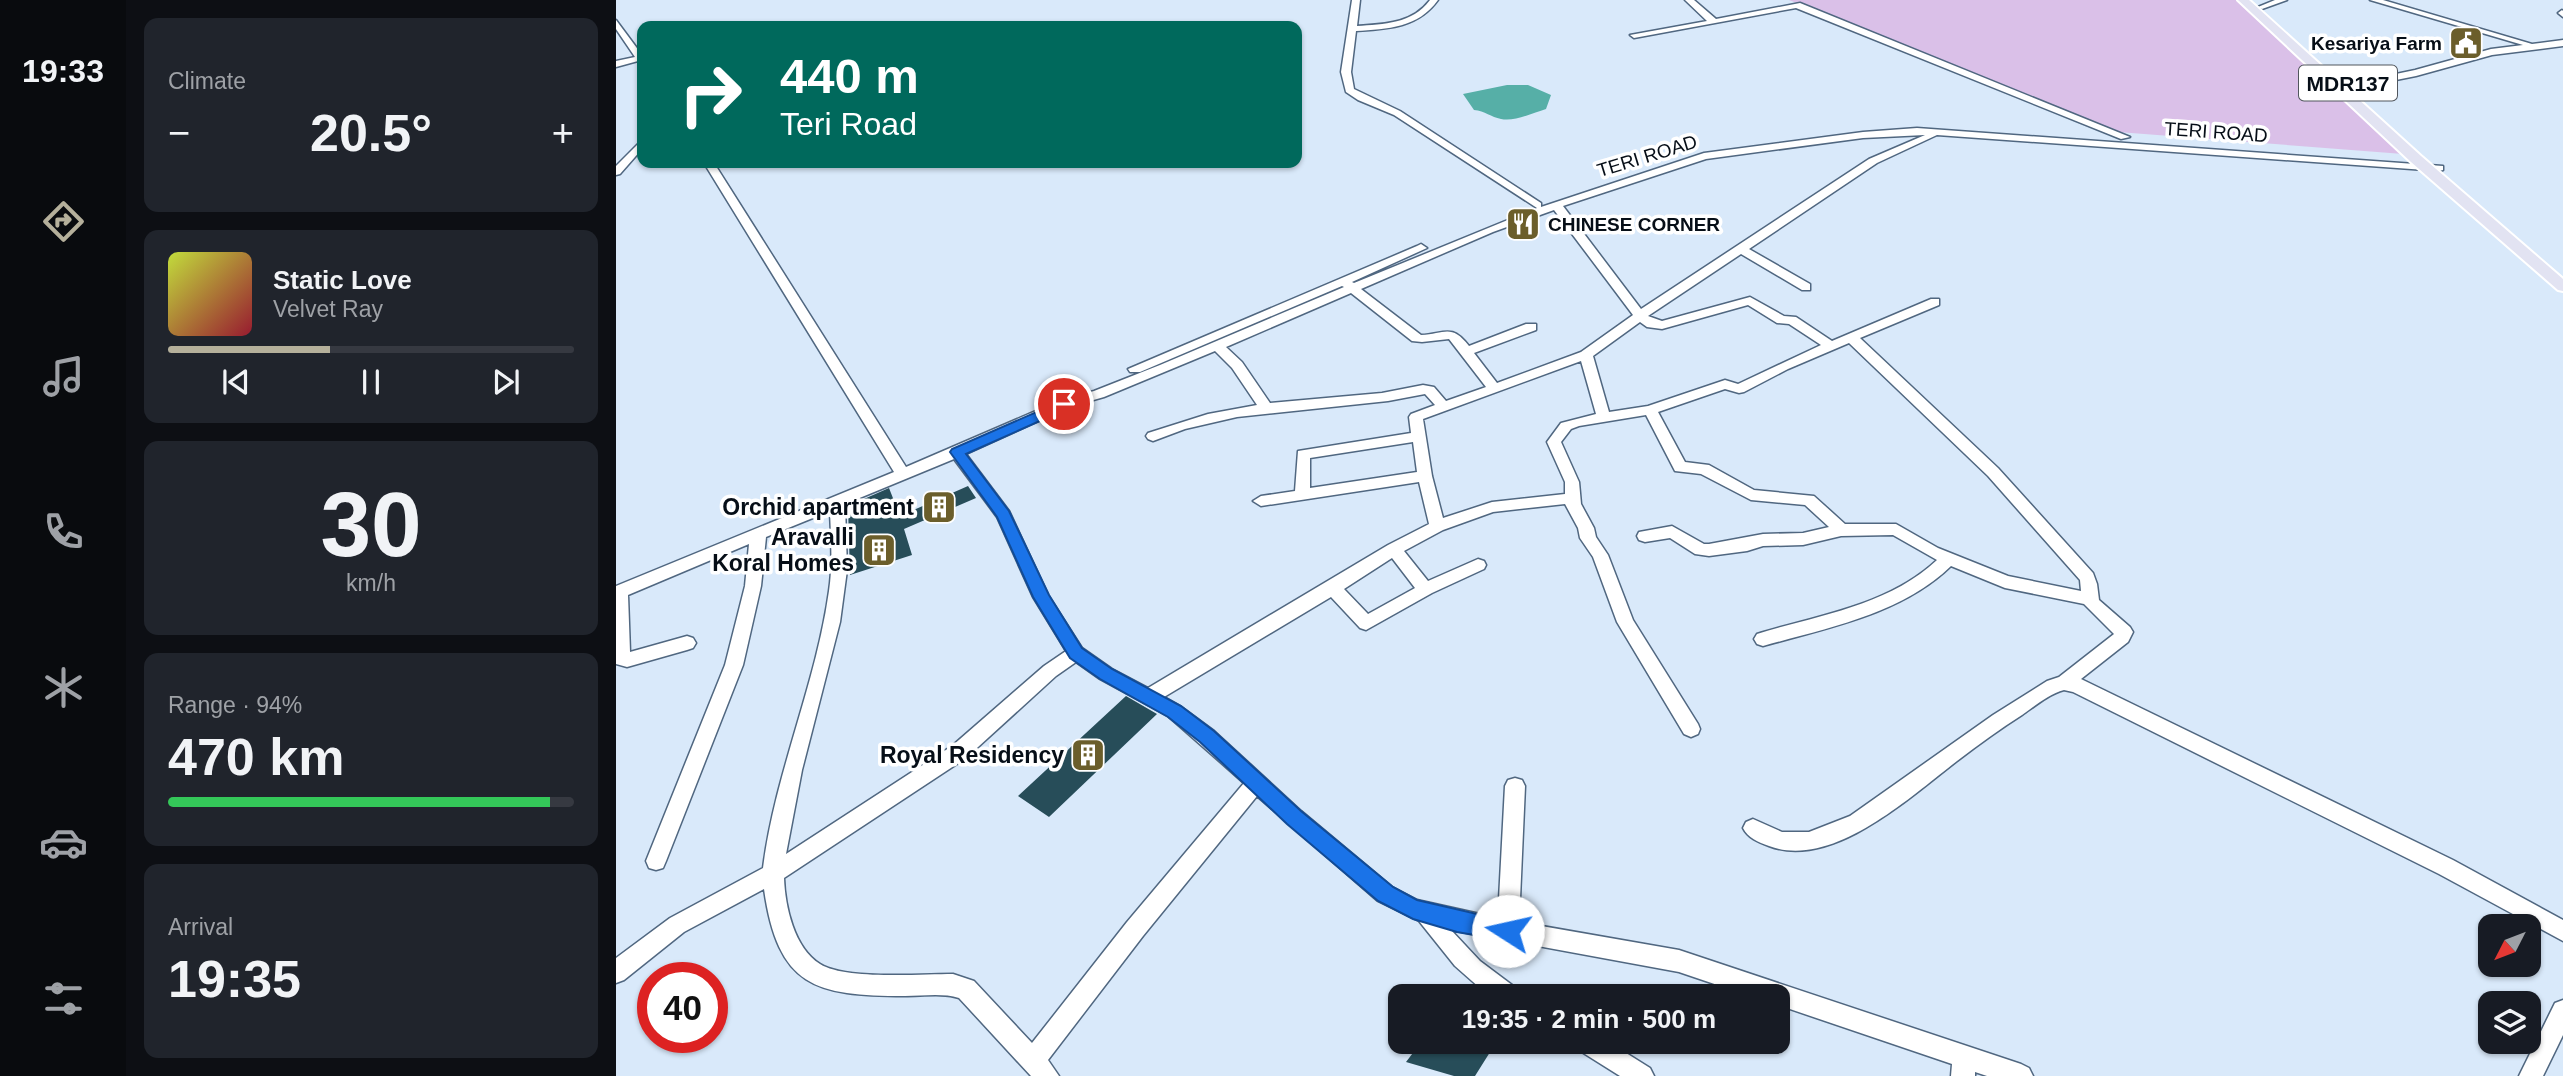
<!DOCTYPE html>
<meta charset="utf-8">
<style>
body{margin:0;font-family:Helvetica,sans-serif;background:#20242c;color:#f1f3f6;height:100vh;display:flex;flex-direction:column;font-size:26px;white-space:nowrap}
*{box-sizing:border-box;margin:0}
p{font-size:23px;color:#9ea1a6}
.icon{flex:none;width:38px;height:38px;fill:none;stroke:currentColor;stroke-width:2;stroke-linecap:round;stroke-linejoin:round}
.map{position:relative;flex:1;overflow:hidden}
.drawer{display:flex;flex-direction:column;gap:18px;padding:18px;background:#0d0f14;width:490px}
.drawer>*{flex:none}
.top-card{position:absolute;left:21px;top:21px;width:665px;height:147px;border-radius:14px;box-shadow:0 2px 5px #0004;background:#00695c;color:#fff;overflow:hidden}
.needle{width:46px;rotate:228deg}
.fabs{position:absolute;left:1862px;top:914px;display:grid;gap:14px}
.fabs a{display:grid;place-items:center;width:63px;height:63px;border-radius:14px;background:#171b24;box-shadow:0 2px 5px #0004;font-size:35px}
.speed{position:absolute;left:21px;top:962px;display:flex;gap:14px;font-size:35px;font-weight:700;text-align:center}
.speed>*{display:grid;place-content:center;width:91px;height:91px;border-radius:50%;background:#171b24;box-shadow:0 2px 5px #0004;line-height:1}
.speed .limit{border:10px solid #d22;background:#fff;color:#111}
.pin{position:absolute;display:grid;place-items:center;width:60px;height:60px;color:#fff;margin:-30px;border:4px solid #fff;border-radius:50%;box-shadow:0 2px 7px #0007}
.me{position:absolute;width:77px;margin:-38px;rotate:280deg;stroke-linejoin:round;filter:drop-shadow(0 0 5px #0008)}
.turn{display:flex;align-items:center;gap:24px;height:147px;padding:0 28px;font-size:32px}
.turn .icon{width:91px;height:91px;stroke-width:2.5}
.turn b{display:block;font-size:49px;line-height:60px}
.big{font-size:52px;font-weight:700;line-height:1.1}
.drawer .widget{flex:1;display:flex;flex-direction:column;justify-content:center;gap:10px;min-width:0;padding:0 24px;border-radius:14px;background:#20242c}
.drawer .dial{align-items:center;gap:0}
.dial b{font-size:91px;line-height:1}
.song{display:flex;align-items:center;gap:21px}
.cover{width:84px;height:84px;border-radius:10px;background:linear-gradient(135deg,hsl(70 70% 55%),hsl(350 70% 35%))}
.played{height:7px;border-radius:4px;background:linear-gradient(90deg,#b5b09b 40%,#363941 40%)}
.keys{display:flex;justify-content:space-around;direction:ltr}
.heat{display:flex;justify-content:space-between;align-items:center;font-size:38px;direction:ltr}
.charge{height:10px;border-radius:5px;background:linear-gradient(90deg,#34c759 94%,#363941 0)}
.trip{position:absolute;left:772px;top:984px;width:402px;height:70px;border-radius:14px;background:#171b24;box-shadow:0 2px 5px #0004;font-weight:700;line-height:70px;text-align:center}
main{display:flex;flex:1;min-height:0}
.menu{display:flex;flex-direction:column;width:126px;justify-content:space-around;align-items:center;background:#090b0e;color:#9ea1a6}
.menu .icon{width:49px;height:49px}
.menu .on{color:#b5b09b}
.menu b{font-size:32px;color:#f1f3f6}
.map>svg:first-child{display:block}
.green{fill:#dac0e8}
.water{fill:#56afa7}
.building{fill:#274d59}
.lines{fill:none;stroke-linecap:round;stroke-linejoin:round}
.minor-casing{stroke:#506780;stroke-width:3}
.major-casing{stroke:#fff;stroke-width:4}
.minor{fill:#fff;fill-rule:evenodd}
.major{fill:#e2e3f2;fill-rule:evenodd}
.route{fill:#1a73e8;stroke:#114b97;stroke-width:2}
.labels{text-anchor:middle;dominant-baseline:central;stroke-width:7;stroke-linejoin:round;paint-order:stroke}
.far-poi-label{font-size:19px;font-weight:bold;fill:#060e17;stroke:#fff;text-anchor:end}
.far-street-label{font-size:19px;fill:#060e17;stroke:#fff}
.shield{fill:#fff;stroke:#51565d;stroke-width:2}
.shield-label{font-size:21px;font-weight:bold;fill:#060e17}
.poi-label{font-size:23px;font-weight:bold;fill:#060e17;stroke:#fff;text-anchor:end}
</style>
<main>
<nav class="menu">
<b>19:33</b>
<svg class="icon on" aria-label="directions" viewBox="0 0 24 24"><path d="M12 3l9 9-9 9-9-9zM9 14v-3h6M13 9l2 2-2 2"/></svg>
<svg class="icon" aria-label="music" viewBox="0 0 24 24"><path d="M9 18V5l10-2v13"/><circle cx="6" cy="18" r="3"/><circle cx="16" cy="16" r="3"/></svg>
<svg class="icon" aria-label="phone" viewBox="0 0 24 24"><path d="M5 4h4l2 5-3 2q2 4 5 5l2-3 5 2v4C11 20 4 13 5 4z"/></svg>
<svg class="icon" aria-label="climate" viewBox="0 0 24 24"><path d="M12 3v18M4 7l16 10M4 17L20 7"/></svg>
<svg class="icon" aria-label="car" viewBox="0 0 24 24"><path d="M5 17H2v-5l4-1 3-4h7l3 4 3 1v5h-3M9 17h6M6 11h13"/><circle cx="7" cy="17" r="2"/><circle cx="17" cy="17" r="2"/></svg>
<svg class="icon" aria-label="filters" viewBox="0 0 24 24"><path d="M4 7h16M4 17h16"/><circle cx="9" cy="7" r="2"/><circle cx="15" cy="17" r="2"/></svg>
</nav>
<section class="drawer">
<div class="widget"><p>Climate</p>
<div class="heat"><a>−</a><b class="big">20.5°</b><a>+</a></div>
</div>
<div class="widget">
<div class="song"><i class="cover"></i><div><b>Static Love</b><p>Velvet Ray</p></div></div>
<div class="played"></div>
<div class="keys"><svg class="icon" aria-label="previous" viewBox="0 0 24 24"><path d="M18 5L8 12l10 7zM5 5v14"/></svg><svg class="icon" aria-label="pause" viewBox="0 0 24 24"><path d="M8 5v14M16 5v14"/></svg><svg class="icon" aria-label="next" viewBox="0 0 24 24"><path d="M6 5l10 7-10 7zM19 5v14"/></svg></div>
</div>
<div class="widget dial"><b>30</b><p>km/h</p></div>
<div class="widget"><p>Range · 94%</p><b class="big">470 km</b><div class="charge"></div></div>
<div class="widget"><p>Arrival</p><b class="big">19:35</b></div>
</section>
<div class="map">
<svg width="1947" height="1076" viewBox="0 0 1947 1076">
<rect width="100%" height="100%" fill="#d9e9fa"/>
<path class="green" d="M1173 0H1620L1787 154 1502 132Z"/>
<path class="water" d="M891 85H912L935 95 930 109C917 113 898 122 885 119 875 117 869 111 858 110L847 94Z"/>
<path class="building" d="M352 486 360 498 288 529 296 555 234 575 232 506 273 488 284 516Z
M510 696 541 714 433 817 402 796Z
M806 1041H881L859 1076H838L790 1062Z"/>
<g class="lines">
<g class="minor-casing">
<path id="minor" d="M736 0H744L741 26C768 24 796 24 814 0H822C802 28 772 29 740 31L735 72 738 89 784 111 925 203V207L1088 153 1247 132 1301 128 1827 166V170L1823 171 1321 135 1261 163 1133 249 1194 284V290H1186L1125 254 1032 316 1046 321 1134 297 1168 316 1180 317 1216 341 1315 299H1323V305L1244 338 1382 468 1477 573 1481 584 1483 600 1514 627 1517 632 1512 642 1465 679 1837 860 1947 920V941L1823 874 1457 692 1448 690C1433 694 1419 706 1406 715 1384 729 1362 745 1341 761 1294 797 1216 870 1153 846 1142 842 1132 838 1127 828L1130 822 1137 819 1166 832H1193L1234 816 1377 715 1431 681 1443 677 1498 634 1468 604 1389 588 1335 566C1286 614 1211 628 1147 646L1141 644 1138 639 1141 634C1202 615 1272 606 1321 560L1277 535 1225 536 1187 545 1147 546 1131 551 1093 556 1079 554 1054 538 1029 542 1023 540 1021 536 1023 532 1056 526 1088 544H1093L1147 534 1187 533 1213 527 1189 505 1135 500 1085 474 1059 471 1030 415 963 426 955 429 945 442 963 482 965 504 978 528 980 537 992 555 1017 620 1082 724 1084 729 1082 734 1075 737 1068 734 1001 622 977 557 964 538 962 528 949 504 877 512 827 530 788 551 812 581 862 559 868 561 870 565 868 569 816 593 750 630 744 628 715 597 548 697 564 706 598 731 685 811 776 887 801 900 882 918 889 786 892 780 899 778 906 780 909 786 903 922 1063 950 1405 1064 1413 1068 1417 1076H1371L1359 1072V1076H1335L1336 1064 1162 1005V996H1134L1063 972 835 930 864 961 900 988 903 996H873L839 966 803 921 762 901 641 796 527 936 432 1060 443 1076H415L343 998C327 993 307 996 289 996 199 996 162 987 148 889L68 932 8 980 0 983V958L54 918 147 868C159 773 200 685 213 591 217 564 215 537 214 511L150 537 145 586 127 665 50 861 47 868 40 870 33 868 30 861 109 665 129 586 133 544 12 595 14 652 71 636 77 638 80 643 77 648 71 650 11 667 0 664V586L278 472 88 163H98L290 467 443 401 478 391 544 365 728 287 726 286 524 372H514L512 369 801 246 805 244 811 248 736 282 738 283 921 208 778 115 742 100 730 92 725 72ZM1309 135 1253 159 1025 309 947 206 1090 159 1247 138ZM938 210 1017 315 965 352 881 383 858 353 920 330V324H910L853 346C835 323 829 334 805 335L745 289 877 232ZM735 293 796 341 806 342 833 339 870 387 830 401 818 387 807 385 766 393 654 403 626 362 610 347ZM1132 305 1161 323 1173 324 1205 345 1122 384 1109 380 1032 406 993 412 977 356 1024 322 1031 327 1046 329ZM1233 343 1372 476 1464 580 1465 591 1392 576 1322 548 1280 524H1229L1198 496 1138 490 1093 465 1069 462 1042 412 1109 389 1123 393 1128 392 1172 369ZM599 351 616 368 641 405 592 414 532 433 530 436 532 439 537 441 569 429 621 417 772 401 809 394 819 405 795 414 793 417 795 433 682 451 679 491 645 496 637 501 645 506 803 482 813 524 772 545 532 688 496 669 466 648 432 595 393 511 350 454 453 407 488 397ZM965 361 980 414 945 423 931 442 949 482V494L876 502 827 518 816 476 807 419ZM797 442 801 472 694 488V458ZM338 459 381 517 417 597 450 651 428 666 336 746 170 854 186 770 224 622 231 570 229 504ZM776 558 799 588 752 614 728 589ZM460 662 484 679 552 716 628 783 511 922 416 1043 358 981 337 974C305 974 229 980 204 964 178 948 169 906 168 878L350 758 440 676Z
M1069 0H1078L1100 19 1184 3 1514 137 1505 139 1180 8 1018 38 1014 35 1091 21Z
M1659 0H1671L1646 9 1642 7Z
M1754 0H1767L1916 44 1947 40V46L1876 55 1800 76 1735 89 1732 88V84L1799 70 1875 49 1907 45Z
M1946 10 1947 11V17L1942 13Z
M0 20 26 55V64L22 61 0 67V61L19 57 0 29Z
M26 140V149L4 174 0 175V166Z
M1947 1000V1035L1927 1076H1903L1939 1003Z
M958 1041H991L1034 1068 1038 1076H1004L961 1049Z"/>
</g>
<g class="major-casing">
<path id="major" d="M1622 0H1633L1805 156 1947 279V291L1942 290 1795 162Z"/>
</g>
<use href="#minor" class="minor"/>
<use href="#major" class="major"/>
</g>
<path class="route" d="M448 400 453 401V408L350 454 393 511 433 595 466 648 496 669 565 706 598 731 685 811 777 887 801 900 900 923 903 931 900 938 892 941 841 932 797 919 762 901 671 824 584 742 552 717 484 679 454 658 417 597 381 517 334 452 336 449Z"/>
<defs>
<g id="civic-square" transform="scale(1.75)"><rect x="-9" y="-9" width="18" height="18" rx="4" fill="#6b5e2b" stroke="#fff"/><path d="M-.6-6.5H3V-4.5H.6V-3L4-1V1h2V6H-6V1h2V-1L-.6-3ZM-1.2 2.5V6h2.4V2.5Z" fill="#fff"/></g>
<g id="restaurant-square" transform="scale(1.75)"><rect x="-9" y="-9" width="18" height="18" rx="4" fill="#6b5e2b" stroke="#fff"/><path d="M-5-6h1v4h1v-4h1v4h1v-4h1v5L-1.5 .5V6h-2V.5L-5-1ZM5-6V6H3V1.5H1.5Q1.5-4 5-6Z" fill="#fff"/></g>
<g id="building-square" transform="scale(1.75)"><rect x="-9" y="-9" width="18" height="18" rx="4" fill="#6b5e2b" stroke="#fff"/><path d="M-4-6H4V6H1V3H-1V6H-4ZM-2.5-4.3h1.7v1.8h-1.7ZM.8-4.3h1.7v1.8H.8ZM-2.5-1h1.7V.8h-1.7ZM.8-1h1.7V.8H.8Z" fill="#fff"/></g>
</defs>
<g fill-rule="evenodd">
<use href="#civic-square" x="1850" y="43"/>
<use href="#restaurant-square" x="907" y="224"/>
<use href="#building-square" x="323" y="507"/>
<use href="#building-square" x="263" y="550"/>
<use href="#building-square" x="472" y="755"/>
</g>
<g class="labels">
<g class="far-poi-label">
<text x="1826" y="43">Kesariya Farm</text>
<text x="932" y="224" text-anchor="start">CHINESE CORNER</text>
</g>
<g class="far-street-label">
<text transform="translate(1600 132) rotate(4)">TERI ROAD</text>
<text transform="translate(1031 156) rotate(-17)">TERI ROAD</text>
</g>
<rect class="shield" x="1683" y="65.5" width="98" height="35" rx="5"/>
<g class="shield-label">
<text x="1732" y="83">MDR137</text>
</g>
<g class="poi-label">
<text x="298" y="507">Orchid apartment</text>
<text x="238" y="537">Aravalli<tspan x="238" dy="26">Koral Homes</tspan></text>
<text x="448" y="755">Royal Residency</text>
</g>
</g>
</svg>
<div class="fabs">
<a><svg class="needle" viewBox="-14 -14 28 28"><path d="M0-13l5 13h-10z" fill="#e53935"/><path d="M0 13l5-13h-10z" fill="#9ea1a6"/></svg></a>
<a><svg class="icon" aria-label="layers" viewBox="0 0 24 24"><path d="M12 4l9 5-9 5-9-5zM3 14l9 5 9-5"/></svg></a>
</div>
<div class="speed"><div class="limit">40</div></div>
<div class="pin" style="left:448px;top:404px;background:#d93025"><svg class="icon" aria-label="arrive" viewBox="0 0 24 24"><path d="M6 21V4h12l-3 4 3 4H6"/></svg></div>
<svg class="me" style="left:892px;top:931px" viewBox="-20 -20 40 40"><circle r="19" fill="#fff"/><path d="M0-13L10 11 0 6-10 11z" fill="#1a73e8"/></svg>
<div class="trip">19:35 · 2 min · 500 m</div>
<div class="top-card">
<div class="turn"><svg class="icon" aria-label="right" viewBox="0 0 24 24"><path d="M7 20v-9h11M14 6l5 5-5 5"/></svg><div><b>440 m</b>Teri Road</div></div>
</div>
</div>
</main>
